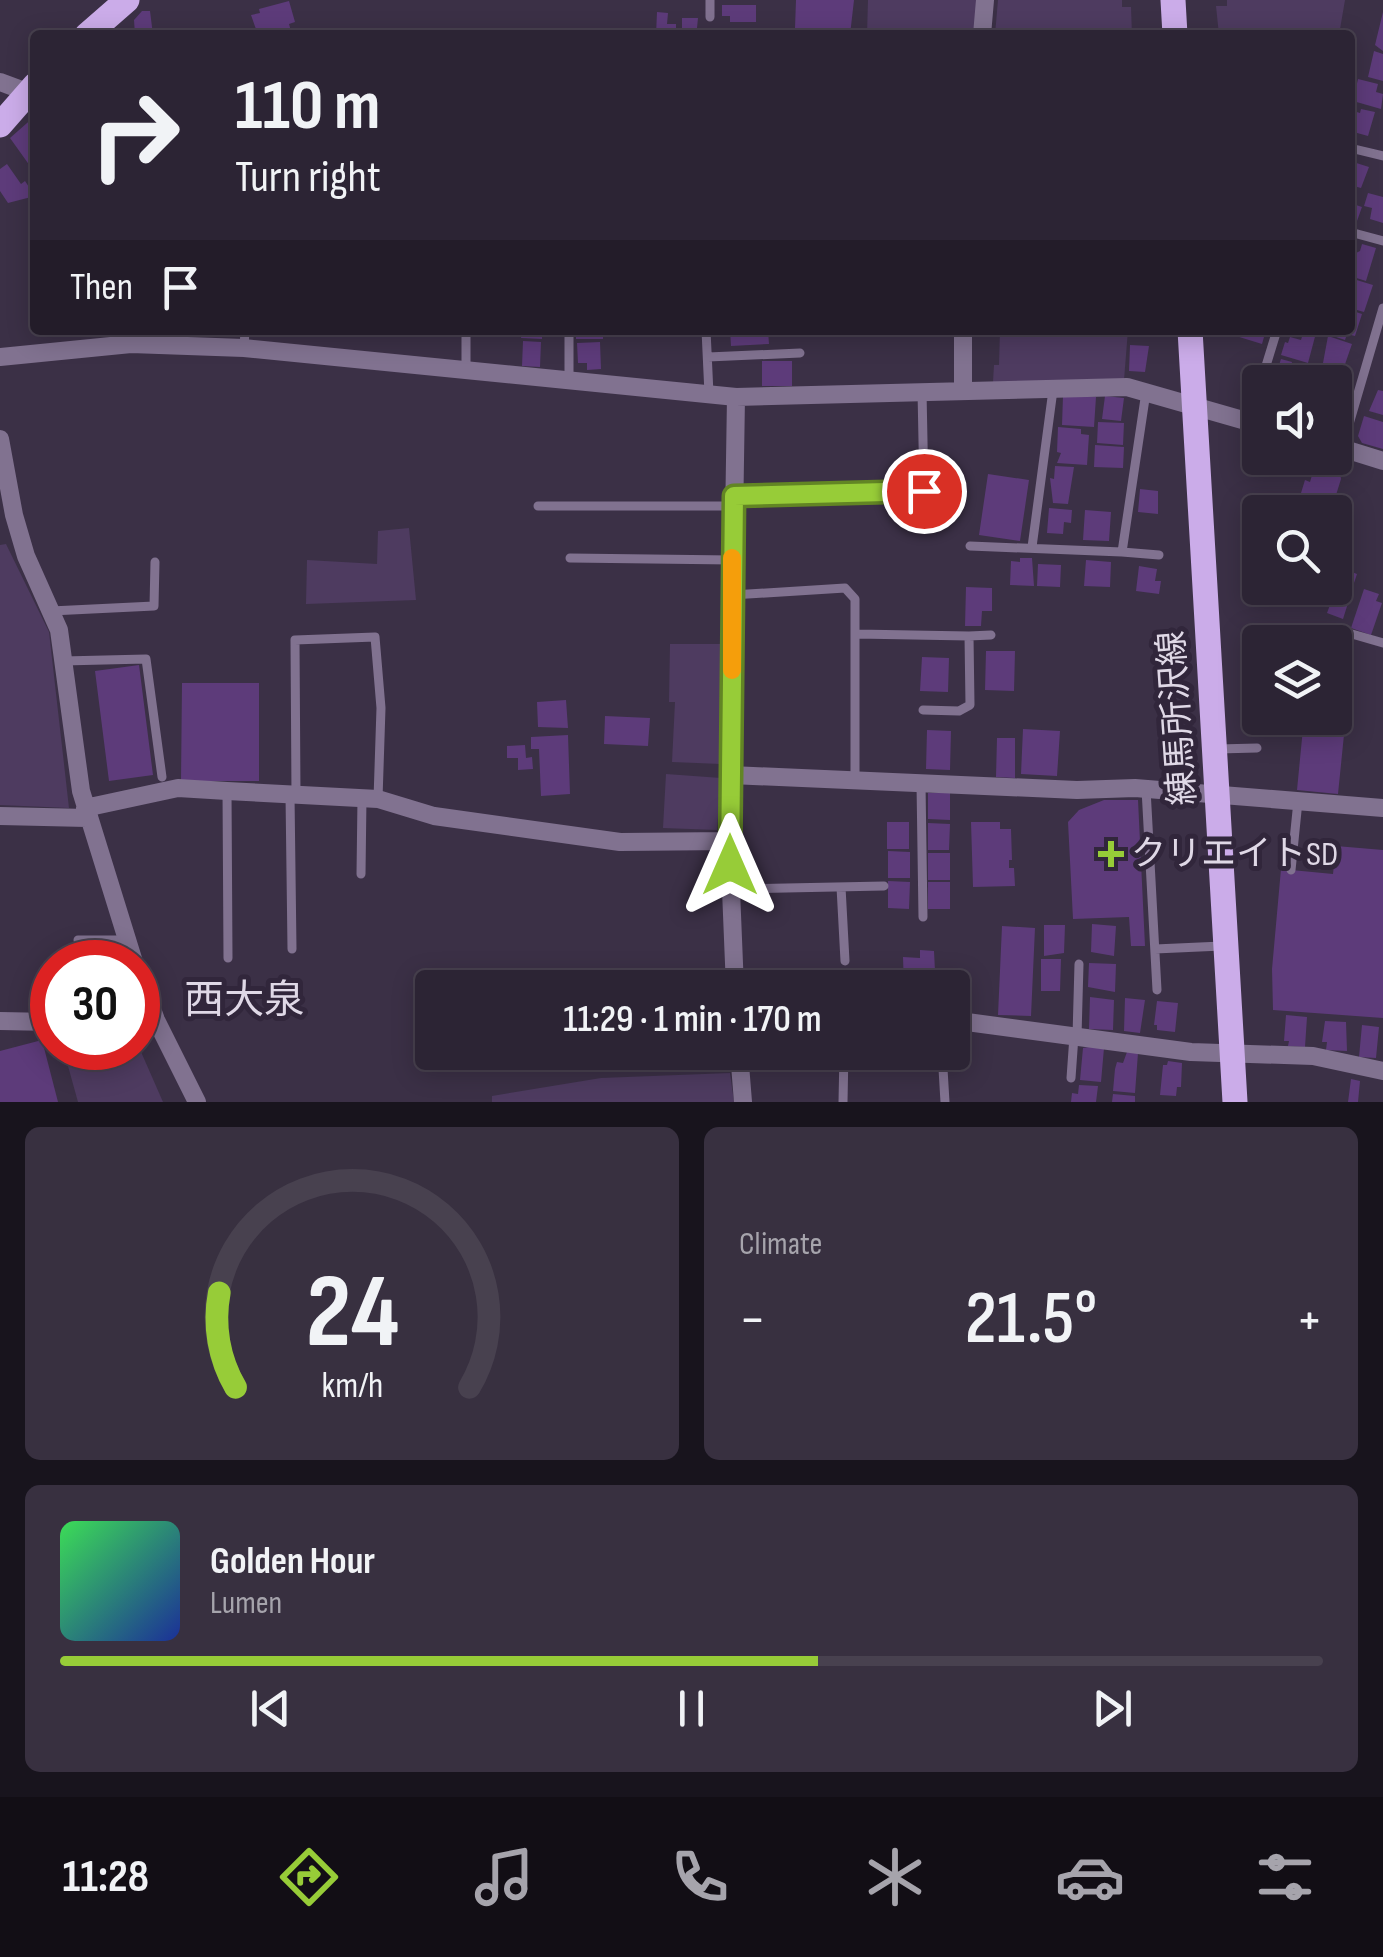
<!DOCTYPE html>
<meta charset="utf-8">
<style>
body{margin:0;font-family:"Sofia Sans Condensed","Noto Sans JP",sans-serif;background:#383040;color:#f1f3f6;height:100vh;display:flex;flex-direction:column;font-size:38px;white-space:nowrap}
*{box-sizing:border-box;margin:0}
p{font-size:32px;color:#a6a4ac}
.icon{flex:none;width:55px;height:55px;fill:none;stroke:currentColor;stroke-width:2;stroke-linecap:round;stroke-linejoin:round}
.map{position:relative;height:1102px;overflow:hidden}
.side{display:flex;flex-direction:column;gap:25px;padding:25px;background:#18141d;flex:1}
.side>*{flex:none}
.top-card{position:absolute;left:30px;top:30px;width:1325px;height:305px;border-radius:10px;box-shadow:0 5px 25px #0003,0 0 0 2px #48414f;background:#2c2434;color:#f1f3f6;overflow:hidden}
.fabs{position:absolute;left:1242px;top:365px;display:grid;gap:20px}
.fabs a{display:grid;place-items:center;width:110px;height:110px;border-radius:10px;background:#2c2434;box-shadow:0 5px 25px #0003,0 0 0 2px #48414f;font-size:50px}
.speed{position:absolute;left:30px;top:940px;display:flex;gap:20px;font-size:50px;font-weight:700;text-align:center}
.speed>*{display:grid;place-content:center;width:130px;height:130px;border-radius:50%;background:#2c2434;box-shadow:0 5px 25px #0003,0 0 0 2px #48414f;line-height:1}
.speed .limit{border:15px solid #d22;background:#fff;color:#111}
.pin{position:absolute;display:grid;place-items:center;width:85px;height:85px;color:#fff;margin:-42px;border:5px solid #fff;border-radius:50%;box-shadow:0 2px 10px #0007}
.me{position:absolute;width:110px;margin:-55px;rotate:0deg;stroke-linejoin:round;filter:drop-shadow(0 0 8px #0008)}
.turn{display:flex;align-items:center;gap:35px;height:210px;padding:0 40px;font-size:45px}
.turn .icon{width:130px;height:130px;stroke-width:2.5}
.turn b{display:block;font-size:70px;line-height:85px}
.then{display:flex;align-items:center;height:95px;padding:0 40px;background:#0003;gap:20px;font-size:38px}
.big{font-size:75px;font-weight:600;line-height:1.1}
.side .card{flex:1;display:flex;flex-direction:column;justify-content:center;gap:15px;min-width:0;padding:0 35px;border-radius:15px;background:#383040}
.side .dial{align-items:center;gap:0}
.dial svg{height:260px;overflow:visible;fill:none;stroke:#48414f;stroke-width:7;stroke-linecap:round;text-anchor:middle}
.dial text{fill:#f1f3f6;stroke:none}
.song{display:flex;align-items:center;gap:30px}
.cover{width:120px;height:120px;border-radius:15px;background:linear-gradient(135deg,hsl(130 70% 55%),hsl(230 70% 35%))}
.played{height:10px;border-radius:5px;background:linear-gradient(90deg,#97cc38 60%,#48414f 60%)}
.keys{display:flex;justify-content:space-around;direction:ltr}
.heat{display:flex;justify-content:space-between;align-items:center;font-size:55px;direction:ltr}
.side .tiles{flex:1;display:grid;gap:25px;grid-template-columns:1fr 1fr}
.card:last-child{grid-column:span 2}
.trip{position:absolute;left:415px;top:970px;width:555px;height:100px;border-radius:10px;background:#2c2434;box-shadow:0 5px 25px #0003,0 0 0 2px #48414f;font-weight:600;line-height:100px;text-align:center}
.dock{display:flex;height:160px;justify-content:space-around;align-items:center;background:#120e15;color:#a6a4ac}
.dock .icon{width:70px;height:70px}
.dock .active{color:#97cc38}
.dock b{font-size:45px;color:#f1f3f6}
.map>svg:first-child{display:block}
.green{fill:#4e3b60}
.building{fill:#5d3b7a}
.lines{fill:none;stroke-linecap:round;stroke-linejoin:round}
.lane{stroke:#817290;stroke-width:9}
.street{stroke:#817290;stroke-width:18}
.primary{stroke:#cbace9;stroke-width:25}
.route-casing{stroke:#628524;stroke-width:25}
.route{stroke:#97cc38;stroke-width:18}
.slow{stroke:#f59e0b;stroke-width:18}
.poi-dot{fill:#97cc38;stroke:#31263b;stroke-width:4}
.labels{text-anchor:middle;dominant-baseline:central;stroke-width:10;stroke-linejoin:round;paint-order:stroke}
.street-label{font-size:35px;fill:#dfd8e6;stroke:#31263b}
.poi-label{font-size:35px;fill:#dfd8e6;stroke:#31263b;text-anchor:start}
.quarter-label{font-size:40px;fill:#dfd8e6;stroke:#31263b}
</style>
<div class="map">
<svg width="1383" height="1102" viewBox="0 0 1383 1102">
<rect width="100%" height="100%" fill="#3b3046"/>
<path class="green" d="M868 0H977L974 35H867Z
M998 0H1122V7H1131L1132 35H995Z
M1227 0H1345L1339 35H1219L1216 6H1227Z
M1000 330H1128L1124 380 993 382 994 365H999Z
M409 528 416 600 306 604 307 560 377 564 378 531Z
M6 544 49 632 69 808 0 805V545Z
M670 644H722L721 764 672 762 675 702H669Z
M666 774 721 778 717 830 663 828Z
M138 1045 163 1102H78L63 1048Z
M730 1073 734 1102H492V1096L601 1078Z"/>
<path class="building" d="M796 0H854L850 35H830V29L795 28Z
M289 1 295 22 289 24 292 35H258L251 15 260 13 259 9Z
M722 5H756V22H730V16H722Z
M142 11H150L153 35H135L134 20Z
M657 12 668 13 667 24H676V35H656Z
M1383 12V51L1375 45Z
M682 18H698L697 28 705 29V35L682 33Z
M1374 51 1383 54V81L1368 77Z
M1358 79 1378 84 1376 92 1383 94 1381 109 1353 101Z
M1361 109 1375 112 1368 136 1350 131V110L1360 113Z
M35 116V173L10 138Z
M1350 161 1369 167 1361 188 1350 185Z
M7 164 21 184 25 181 35 196 8 203 0 191V169Z
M1350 187 1357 189 1353 204 1362 207 1357 221 1350 219Z
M1368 193 1383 197V223L1370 219 1372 208 1364 206Z
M1362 244 1376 248 1366 281 1350 276 1352 255 1360 251Z
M1350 278 1373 285 1364 312 1350 308Z
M1350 310 1362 314 1355 336 1347 334 1345 340 1333 336 1335 330H1350Z
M522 330H542V339L521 338Z
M576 330H603V339H576Z
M730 330H768L769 344 731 346Z
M1238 330H1266L1262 344 1236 336Z
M1304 330 1316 333 1308 363 1281 355 1285 342 1288 343 1290 337 1301 340Z
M1328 336 1352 344 1343 370 1323 363Z
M523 341 541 342 540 367 522 366Z
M600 342 601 369 587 370V363H578L577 343Z
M1130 345 1149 346 1145 372 1129 371Z
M1281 359 1292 362 1290 371 1300 374 1297 382 1274 380Z
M762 361H792V386H762Z
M1320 366 1346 375 1338 398 1335 397V382H1315Z
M1378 390 1383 391V415L1369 411Z
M1066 394 1096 397 1094 427 1062 425 1063 396Z
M1105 396 1124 398 1121 421 1102 419Z
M1364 416 1383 422V449L1362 443 1358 436Z
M1098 422 1124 423 1123 445 1097 443Z
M1058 427 1081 429V434L1089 435 1087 465 1057 463 1061 453 1057 452Z
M1095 445 1124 447 1123 468 1094 467Z
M1315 465 1340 473 1341 479 1331 511 1301 512 1307 494 1301 493 1305 480 1310 482Z
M1055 466 1074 467 1068 504 1053 503 1050 478 1054 479Z
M988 474 1029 480 1020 541 979 535Z
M1140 489 1158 491V514L1138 512Z
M1049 508 1072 510 1071 523 1064 522 1063 534 1047 533Z
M1085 510 1111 512 1109 541 1083 540Z
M1020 558H1032L1034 586 1010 585 1011 561 1020 562Z
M1086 560 1111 562 1110 587 1084 586Z
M1038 564 1061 565 1060 587 1037 586Z
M1139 566 1157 569 1155 581H1161L1159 594 1136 591Z
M1344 569 1357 574 1351 592 1337 587Z
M966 587 992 588V611H982L981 626H965Z
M1364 589 1379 594 1376 601 1382 603 1371 635 1351 628Z
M1334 594 1349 600 1343 619 1327 613Z
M1335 644 1353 646 1338 794 1297 790 1304 718H1335Z
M986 651H1015L1014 691 985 690Z
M922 657 949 658 948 692 920 691Z
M139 665 153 775 109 781 95 671Z
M182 683H259V781H181Z
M566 700 568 728 538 727 537 702Z
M605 716 650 718 648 746 604 744Z
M1023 729 1060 731 1057 776 1021 774Z
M927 730 951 731 950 770 926 769Z
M568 735 570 794 541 796 539 749H531V737Z
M997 738H1015V778L996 777Z
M525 745 526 758 532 757 533 769 518 770V758H507V746Z
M928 793H950V820L928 819Z
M1104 800H1138L1145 946H1131L1129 917 1073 919 1068 822 1079 810Z
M887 822H909V849H887Z
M971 822H1000V829H1011L1012 860H1009V868H1014L1015 886 973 887Z
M928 823 950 824 949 850H928Z
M1336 846 1383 850V1018L1273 1010 1272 969 1281 869 1333 874Z
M888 851 910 852V878H888Z
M928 853H950V880H928Z
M888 881 910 882 909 909 888 908Z
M928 882H950V909H928Z
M1092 924 1116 926 1114 956 1091 952Z
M1044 925H1065L1064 953 1044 956Z
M1002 926 1035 928 1031 1016 998 1015Z
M920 950 934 951 935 971 927 970 928 988H904L903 957 920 958Z
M1041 959H1061L1060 991H1041Z
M1089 963 1116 964 1115 992 1088 987Z
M1090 997 1114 1000 1113 1030 1089 1029Z
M1125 998 1145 1000 1140 1033 1124 1031Z
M1157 1001 1178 1003 1175 1032 1157 1030V1025H1154Z
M1286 1015 1307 1017 1305 1047 1288 1046 1289 1041H1284Z
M1325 1021 1346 1022 1347 1051 1326 1050 1327 1042H1322Z
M1362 1025 1379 1027 1376 1058 1359 1057Z
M42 1040 58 1102H0V1051Z
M1089 1047 1104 1048 1101 1082 1080 1080 1083 1048Z
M1127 1052 1138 1053 1135 1093 1113 1091 1115 1069 1117 1062 1123 1063Z
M1168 1061 1182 1063 1181 1087H1177L1176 1096 1160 1095 1163 1065H1167Z
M1351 1079 1360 1081 1358 1102H1348Z
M1079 1085 1098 1086 1096 1102H1071L1072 1093 1078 1094Z
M1113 1094 1135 1096V1102H1112Z"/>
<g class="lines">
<path class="lane" d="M710 0V17
M1350 148 1383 156
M1350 232 1383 241
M569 330V381
M706 330 709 394
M244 348 245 330
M708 357 800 353
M466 371V330
M1261 382 1277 330
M1248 422 1260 384
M1342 448 1383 308
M734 496 924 491 922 391
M538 506H733
M970 546 1122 552 1146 392
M1032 547 1053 390
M1122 552 1159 555
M570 558 732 560
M732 595 845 588 855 599V782
M51 611 154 606 155 562
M1345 632 1383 643
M857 634 969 636 970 705 959 711 923 710
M969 636 991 635
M63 661 146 659 162 777
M1218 749 1257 748
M921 784 923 917
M1146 789 1157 990
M227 791 228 958
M290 795 292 949
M296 795 295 640 375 637 381 708 378 799
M1291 870 1298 801
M361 874 362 798
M841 887 845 961
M731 889 884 886
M78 940H125
M1155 949 1222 946
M1077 1036 1079 964
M942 1052 945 1102
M1071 1078 1074 1036
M843 1102 844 1052"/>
<path class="street" d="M982 35 985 0
M0 82 27 92
M0 357 131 344 244 348 736 397 1127 387 1260 425
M963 389V330
M0 439 14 515 26 556 59 630 81 791 134 962
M1335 446 1383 461
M731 775 1077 790 1135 788 1383 808
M85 808 178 788 227 791 378 799 434 816 620 842 729 841
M0 816 87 818
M138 972 156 1020 197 1102
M735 988 729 841 736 397
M952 1020 1191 1052 1313 1056 1383 1071
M0 1021 52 1022
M739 1052 743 1102"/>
<path class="primary" d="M1173 0 1175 35
M87 35 127 0
M0 125 35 85
M1190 330 1235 1102"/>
</g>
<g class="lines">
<g class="route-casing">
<path id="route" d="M730 865 734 496 924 491"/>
</g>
<use href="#route" class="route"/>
<path class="slow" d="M732 558V670"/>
</g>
<path class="poi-dot" d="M1106 839h10v10h10v10h-10v10h-10v-10h-10v-10h10z"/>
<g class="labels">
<g class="street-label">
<text transform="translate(1178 718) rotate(-94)">練馬所沢線</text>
</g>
<g class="poi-label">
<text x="1131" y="854">クリエイトSD</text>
</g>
<g class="quarter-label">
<text x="244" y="1001">西大泉</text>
</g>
</g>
</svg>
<div class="fabs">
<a><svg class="icon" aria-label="sound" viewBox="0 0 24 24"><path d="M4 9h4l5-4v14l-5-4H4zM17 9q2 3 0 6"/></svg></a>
<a><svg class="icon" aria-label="search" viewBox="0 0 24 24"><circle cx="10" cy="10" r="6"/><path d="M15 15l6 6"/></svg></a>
<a><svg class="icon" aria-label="layers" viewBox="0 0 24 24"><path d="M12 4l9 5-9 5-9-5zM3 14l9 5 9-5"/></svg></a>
</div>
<div class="speed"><div class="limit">30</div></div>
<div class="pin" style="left:924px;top:491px;background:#d93025"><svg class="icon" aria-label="arrive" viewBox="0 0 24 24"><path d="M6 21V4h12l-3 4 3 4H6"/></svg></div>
<svg class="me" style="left:730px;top:865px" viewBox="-20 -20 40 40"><path d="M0-17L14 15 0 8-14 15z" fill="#97cc38" stroke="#fff" stroke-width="4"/></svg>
<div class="trip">11:29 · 1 min · 170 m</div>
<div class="top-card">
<div class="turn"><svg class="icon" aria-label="right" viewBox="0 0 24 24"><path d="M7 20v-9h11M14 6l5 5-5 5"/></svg><div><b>110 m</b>Turn right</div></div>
<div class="then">Then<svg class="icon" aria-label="arrive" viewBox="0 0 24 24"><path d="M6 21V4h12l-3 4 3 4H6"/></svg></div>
</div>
</div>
<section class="side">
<div class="tiles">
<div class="card dial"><svg viewBox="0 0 100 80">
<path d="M14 69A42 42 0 1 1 86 69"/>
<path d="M14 69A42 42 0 0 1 9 40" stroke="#97cc38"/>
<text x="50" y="56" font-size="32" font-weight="700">24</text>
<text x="50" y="72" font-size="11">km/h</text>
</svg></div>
<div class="card"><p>Climate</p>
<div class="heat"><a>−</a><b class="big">21.5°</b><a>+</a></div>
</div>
<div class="card">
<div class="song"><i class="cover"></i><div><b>Golden Hour</b><p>Lumen</p></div></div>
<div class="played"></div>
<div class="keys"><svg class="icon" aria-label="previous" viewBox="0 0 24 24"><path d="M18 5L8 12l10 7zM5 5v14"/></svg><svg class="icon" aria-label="pause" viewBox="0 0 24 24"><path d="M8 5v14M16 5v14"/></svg><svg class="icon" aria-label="next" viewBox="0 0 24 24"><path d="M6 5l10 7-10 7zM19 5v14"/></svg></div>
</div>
</div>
</section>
<nav class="dock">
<b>11:28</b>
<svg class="icon active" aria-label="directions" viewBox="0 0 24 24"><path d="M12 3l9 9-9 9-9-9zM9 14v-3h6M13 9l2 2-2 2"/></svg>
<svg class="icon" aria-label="music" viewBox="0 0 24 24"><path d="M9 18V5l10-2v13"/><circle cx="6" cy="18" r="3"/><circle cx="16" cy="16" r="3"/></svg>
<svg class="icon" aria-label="phone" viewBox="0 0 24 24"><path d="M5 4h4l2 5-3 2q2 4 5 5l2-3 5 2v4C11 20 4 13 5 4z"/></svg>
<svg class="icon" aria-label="climate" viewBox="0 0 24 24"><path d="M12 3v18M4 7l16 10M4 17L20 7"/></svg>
<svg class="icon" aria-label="car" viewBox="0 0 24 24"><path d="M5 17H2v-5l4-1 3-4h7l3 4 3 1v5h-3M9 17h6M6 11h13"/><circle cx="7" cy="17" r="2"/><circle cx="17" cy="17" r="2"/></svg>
<svg class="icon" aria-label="filters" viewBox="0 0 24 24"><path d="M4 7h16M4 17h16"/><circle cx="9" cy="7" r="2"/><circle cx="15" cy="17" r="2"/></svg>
</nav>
